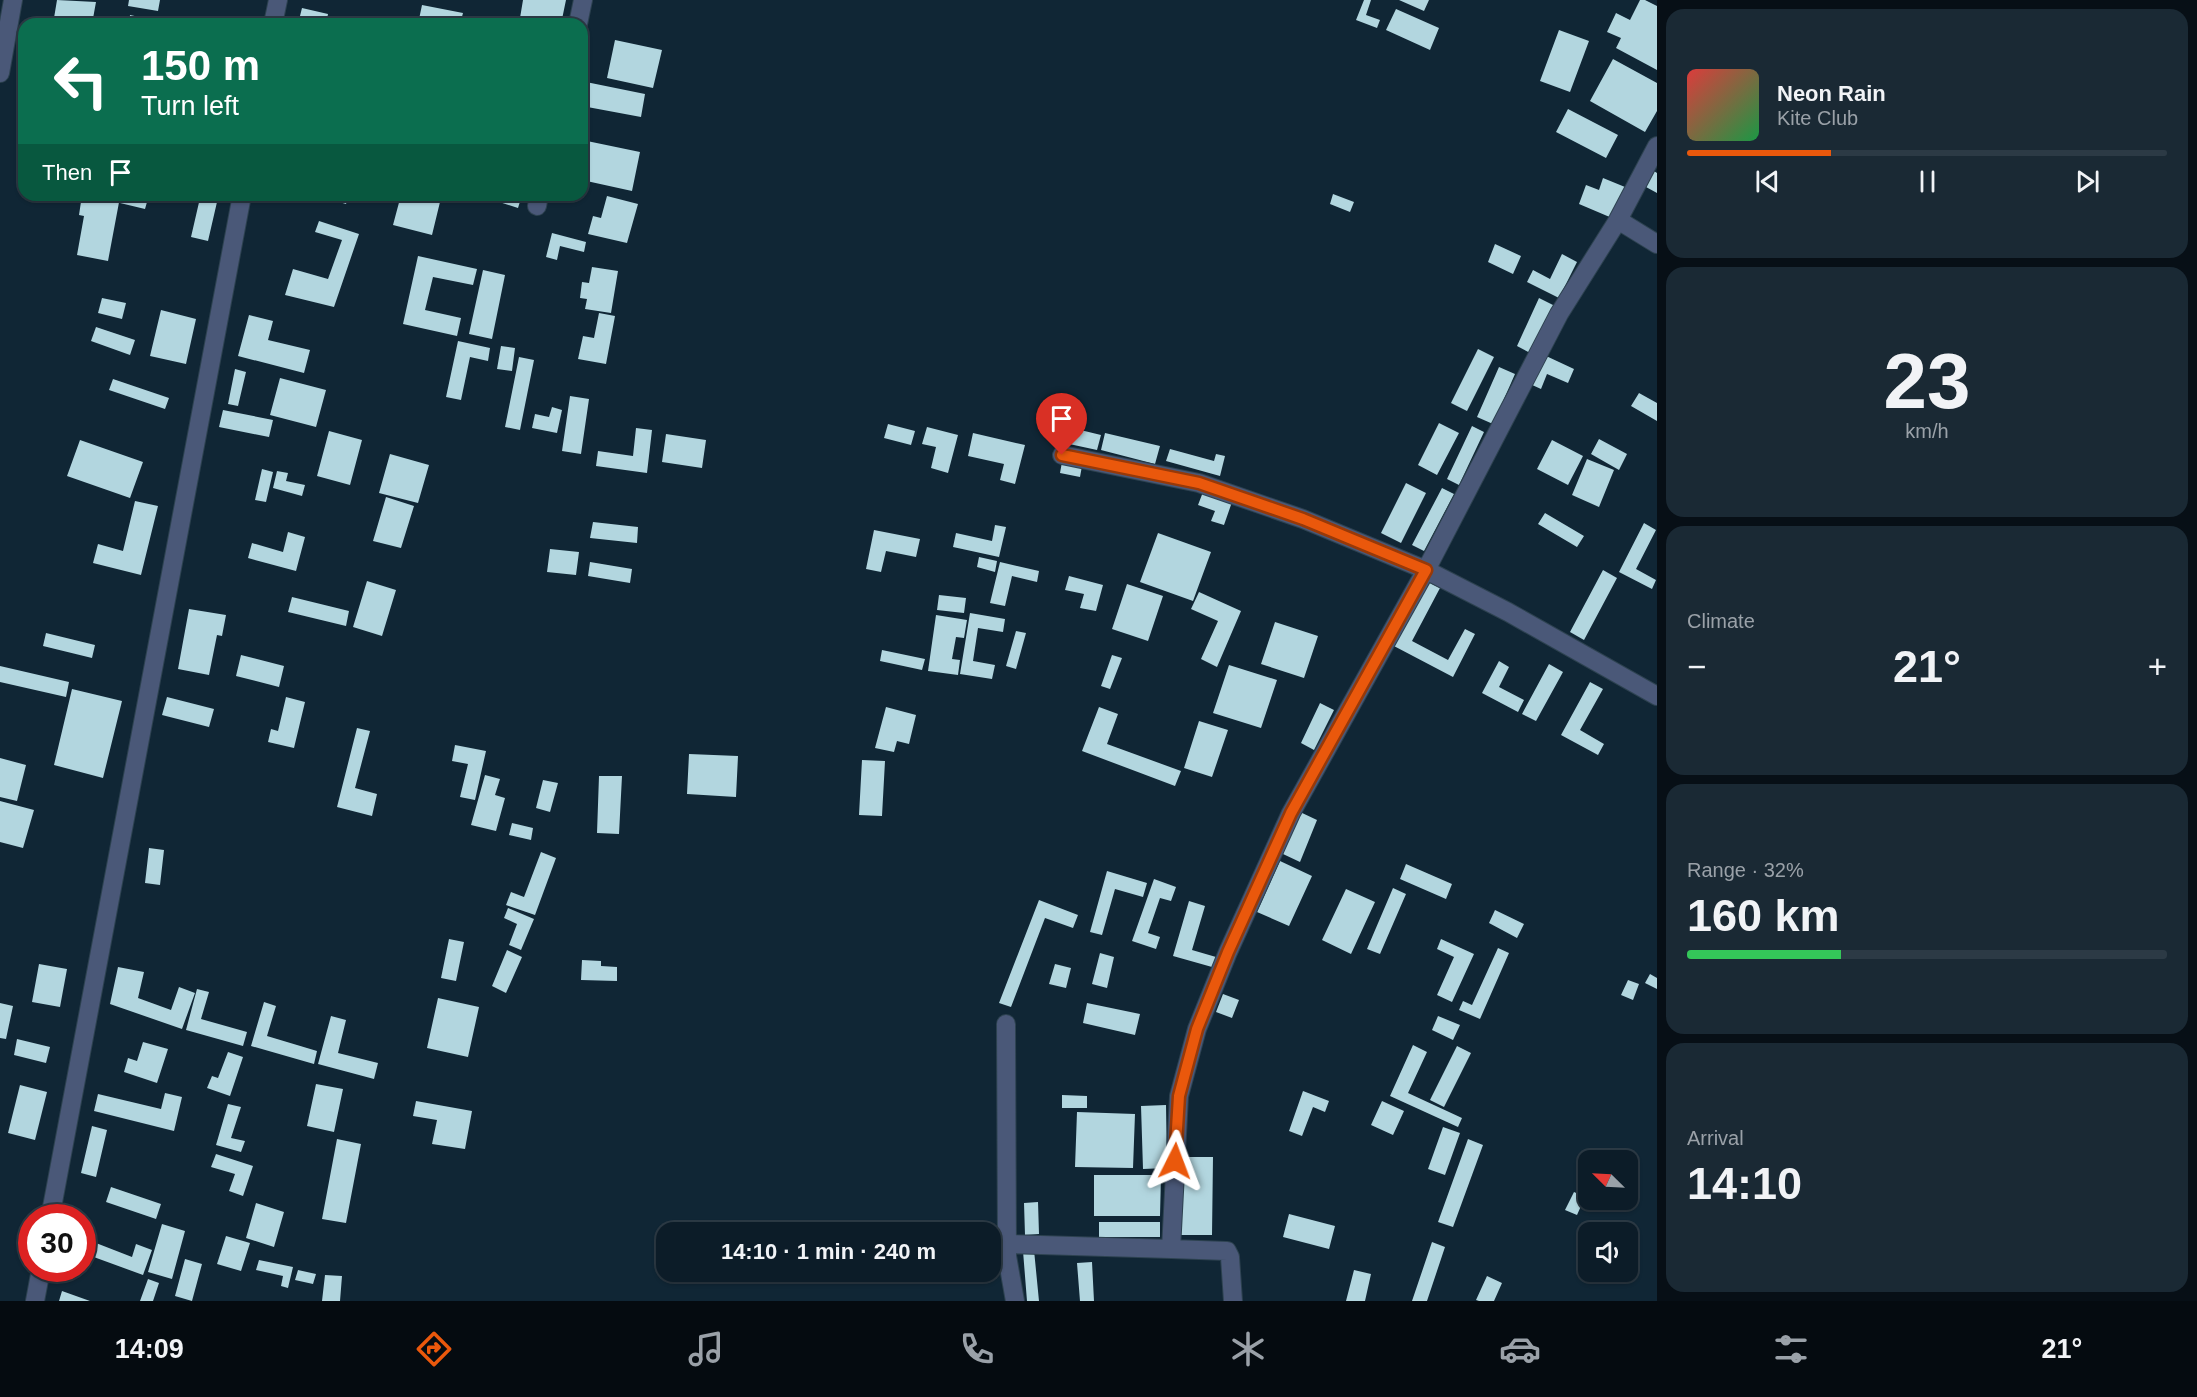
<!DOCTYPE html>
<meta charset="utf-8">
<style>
body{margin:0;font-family:Helvetica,sans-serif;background:#1a2934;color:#f1f3f6;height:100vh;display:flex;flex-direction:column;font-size:22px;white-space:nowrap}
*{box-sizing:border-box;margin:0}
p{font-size:20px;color:#9aa1a8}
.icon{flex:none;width:33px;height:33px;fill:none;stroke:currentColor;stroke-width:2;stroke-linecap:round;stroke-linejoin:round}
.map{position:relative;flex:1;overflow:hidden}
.side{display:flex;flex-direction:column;gap:9px;padding:9px;background:#070f16;width:540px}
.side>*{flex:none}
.guide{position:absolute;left:18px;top:18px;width:570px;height:183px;border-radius:18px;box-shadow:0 2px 4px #0004,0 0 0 2px #2c3a45;background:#0b6e4f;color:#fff;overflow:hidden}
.needle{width:39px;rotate:294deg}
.fabs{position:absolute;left:1578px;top:1150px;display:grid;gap:12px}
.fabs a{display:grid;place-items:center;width:60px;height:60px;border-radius:12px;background:#0c1c28;box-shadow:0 2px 4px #0004,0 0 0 2px #2c3a45;font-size:30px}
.speed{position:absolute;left:18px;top:1204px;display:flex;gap:12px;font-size:30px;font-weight:700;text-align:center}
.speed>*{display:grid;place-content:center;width:78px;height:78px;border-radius:50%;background:#0c1c28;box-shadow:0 2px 4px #0004,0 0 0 2px #2c3a45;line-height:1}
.speed .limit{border:9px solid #d22;background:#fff;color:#111}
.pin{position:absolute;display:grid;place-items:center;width:51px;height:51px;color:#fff;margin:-62px -26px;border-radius:50% 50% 50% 0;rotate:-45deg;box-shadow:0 0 6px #0007}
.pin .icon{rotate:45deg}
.me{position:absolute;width:66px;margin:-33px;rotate:3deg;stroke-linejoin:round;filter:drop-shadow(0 0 4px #0008)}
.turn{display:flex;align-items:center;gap:21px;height:126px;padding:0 24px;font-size:27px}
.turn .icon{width:78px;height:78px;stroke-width:2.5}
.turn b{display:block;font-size:42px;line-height:51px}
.then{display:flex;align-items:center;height:57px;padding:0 24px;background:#0003;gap:12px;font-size:22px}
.big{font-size:45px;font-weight:700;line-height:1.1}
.side .tile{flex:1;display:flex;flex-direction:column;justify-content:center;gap:9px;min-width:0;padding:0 21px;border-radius:18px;background:#1a2934}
.side .dial{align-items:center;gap:0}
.dial b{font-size:78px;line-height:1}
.song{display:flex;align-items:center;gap:18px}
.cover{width:72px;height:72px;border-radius:9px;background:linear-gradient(135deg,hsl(0 70% 55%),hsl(140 70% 35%))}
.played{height:6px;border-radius:3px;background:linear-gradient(90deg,#ea580c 30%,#2c3a45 30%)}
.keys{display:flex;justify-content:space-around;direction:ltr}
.heat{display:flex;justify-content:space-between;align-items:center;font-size:33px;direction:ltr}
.charge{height:9px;border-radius:4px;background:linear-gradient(90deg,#34c759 32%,#2c3a45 0)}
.trip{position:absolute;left:656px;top:1222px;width:345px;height:60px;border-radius:18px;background:#0c1c28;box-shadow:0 2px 4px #0004,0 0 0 2px #2c3a45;font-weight:700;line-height:60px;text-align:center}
.tabs{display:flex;height:96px;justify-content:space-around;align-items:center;background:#050b10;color:#9aa1a8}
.tabs .icon{width:42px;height:42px}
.tabs .active{color:#ea580c}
.tabs b{font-size:27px;color:#f1f3f6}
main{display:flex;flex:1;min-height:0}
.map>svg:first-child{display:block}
.building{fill:#b2d6df}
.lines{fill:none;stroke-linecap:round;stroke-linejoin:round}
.minor-casing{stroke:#2d4250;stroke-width:20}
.minor{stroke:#4a5878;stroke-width:18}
.route-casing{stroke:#983908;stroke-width:15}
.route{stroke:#ea580c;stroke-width:10}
</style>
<main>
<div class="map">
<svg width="1657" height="1301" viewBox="0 0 1657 1301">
<rect width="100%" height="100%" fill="#102635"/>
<path class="building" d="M57 0 96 2 92 24H53Z
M129 0H160L158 11 128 6Z
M523 0H566L561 24H519Z
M1364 0H1371L1366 15 1380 20 1377 28 1356 20Z
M1399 0H1429L1424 11Z
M1640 0H1645L1657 6V70L1616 48 1621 38 1607 32 1616 13 1630 20Z
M422 5 463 13 460 24H418Z
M302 8 328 14 326 24H298Z
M1396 9 1439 28 1430 50 1386 30Z
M130 15 153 20V24H129Z
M1559 30 1589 41 1570 92 1540 81Z
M615 40 662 50 653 88 607 78Z
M1613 59 1657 83V111L1645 132 1590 101Z
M586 82 645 94 641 117 582 106Z
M1568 109 1618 135 1606 158 1556 132Z
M587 141 640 152 632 191 582 180V166Z
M1654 171 1657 173V193L1646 187Z
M1603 178 1625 187 1612 218 1579 204 1586 185 1599 190Z
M1333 194 1354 202 1350 212 1330 204Z
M82 195 120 197 108 261 77 255 84 216 79 215Z
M122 195H149L145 209 120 203Z
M315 195H349L346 204Z
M401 195 440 202 432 235 393 225Z
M484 195H522L518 208 484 197Z
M607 196 638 204 627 243 588 234 593 216 601 218Z
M200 198 217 202 208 241 191 237Z
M319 221 359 234 334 307 285 295 293 269 328 279 342 240 315 232Z
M552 233 586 242 584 252 560 246 557 260 546 257Z
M1495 244 1521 256 1513 274 1488 262Z
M1562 254 1577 262 1559 298 1527 282 1533 270 1550 279Z
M418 256 477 269 473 285 433 277 425 310 461 318 457 336 403 324Z
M592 267 618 271 611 313 585 309 587 299 580 298 582 282 589 283Z
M483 270 505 275 492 339 469 334Z
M102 298 126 303 122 319 98 313Z
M1539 298 1555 306 1532 354 1517 346Z
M161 310 196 319 186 364 150 356Z
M599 313 615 316 606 364 578 359 583 336 594 338Z
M249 315 273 321 268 340 310 350 304 373 238 356Z
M96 327 135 340 130 355 91 341Z
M458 341 490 348 488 361 470 357 461 400 446 397Z
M501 346 515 348 512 371 497 369Z
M1478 349 1494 357 1467 411 1451 403Z
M1544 355 1574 369 1568 383 1547 374 1541 389 1530 384Z
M519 357 534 360 520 430 505 427Z
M1499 367 1515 374 1493 424 1477 417Z
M235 369 246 372 238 406 228 404Z
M280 378 326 390 316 427 270 415Z
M113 379 169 398 165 409 109 390Z
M1639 393 1657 403V421L1631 406Z
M570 396 589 399 581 454 562 451Z
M552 407 562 410 557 433 532 428 535 414 549 417Z
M223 410 273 420 269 437 219 427Z
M1439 423 1459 433 1437 475 1418 465Z
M888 424 915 431 911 445 884 438Z
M1064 426 1101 435 1097 450 1060 442Z
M1472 426 1484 432 1459 485 1447 479Z
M927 427 958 435 948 473 931 468 936 447 922 444Z
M636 428 652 430 647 473 596 466 598 451 633 456Z
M329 431 362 440 350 485 317 476Z
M973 433 1025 445 1015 484 1000 480 1004 464 968 456Z
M1105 433 1160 446 1155 464 1101 450Z
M666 434 706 440 702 468 662 462Z
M1599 439 1627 454 1619 470 1591 454Z
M80 440 143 462 130 498 67 476Z
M1552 440 1583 456 1568 485 1537 469Z
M1170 449 1214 461 1216 454 1225 456 1220 476 1166 461Z
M390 454 429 465 418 503 379 493Z
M1587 459 1614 470 1599 507 1572 495Z
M1062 462 1082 466 1080 477 1060 473Z
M262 469 273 472 266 502 255 500Z
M277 471 288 473 286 481 305 485 302 496 273 488Z
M1406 483 1426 493 1401 543 1381 533Z
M1442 488 1454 494 1424 551 1412 545Z
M1203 492 1232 502 1224 525 1211 521 1215 511 1198 505Z
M386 497 414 506 401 548 373 541Z
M135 501 158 506 141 575 93 563 98 544 123 551Z
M1545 513 1584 536 1577 547 1538 524Z
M593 522 638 527 637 543 590 538Z
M1644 523 1656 530 1636 569 1656 580 1652 589 1619 572Z
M995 525 1006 527 999 557 953 547 956 533 992 541Z
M874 530 920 539 916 557 886 551 881 572 866 569Z
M288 532 305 537 296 571 248 558 252 543 283 552Z
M1158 533 1211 552 1193 601 1140 582Z
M550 549 579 552 576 575 547 572Z
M979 557 997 561 995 572 977 567Z
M590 562 632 569 630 583 588 576Z
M1000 562 1039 571 1037 582 1012 576 1005 606 990 603Z
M1603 570 1617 578 1584 640 1570 632Z
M1069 576 1103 585 1096 611 1080 608 1084 594 1065 590Z
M367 581 396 590 382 636 353 627Z
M1426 581 1440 588 1412 641 1448 660 1465 629 1475 634 1453 677 1392 645Z
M1127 584 1163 596 1148 641 1112 629Z
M1199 592 1241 611 1217 667 1201 659 1218 621 1191 609Z
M939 595 966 598 964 613 937 610Z
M292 597 349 611 346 626 288 612Z
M189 609 226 615 222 636 217 635 209 675 178 669Z
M970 613 1005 619 1003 632 978 628 973 661 995 665 992 679 960 674Z
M936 615 967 620 964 638 956 637 952 659 960 660 958 675 928 671Z
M1275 622 1318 636 1304 678 1261 664Z
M1016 631 1026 633 1016 669 1006 666Z
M46 633 95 645 92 658 43 646Z
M882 650 925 659 922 670 880 661Z
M241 655 284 666 279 687 236 676Z
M1112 655 1122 658 1110 689 1101 686Z
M1499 661 1509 667 1499 687 1524 700 1518 712 1482 693Z
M1549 664 1563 672 1536 721 1522 714Z
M1229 665 1277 680 1261 728 1213 713Z
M0 666 69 682 66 697 0 682Z
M1590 682 1603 689 1580 730 1604 744 1598 755 1561 735Z
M72 689 122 701 103 778 54 765Z
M167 697 214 709 209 727 162 715Z
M286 697 305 702 294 748 268 742 271 729 278 731Z
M1320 703 1334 710 1314 750 1301 743Z
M886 707 916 715 909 744 897 741 894 752 875 748Z
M1099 707 1118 714 1107 744 1181 771 1175 786 1082 751Z
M1199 721 1228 730 1212 777 1184 768Z
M357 728 370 731 355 788 377 794 372 816 337 807Z
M455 745 486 751 475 800 460 797 468 764 452 761Z
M689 754 738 756 736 797 687 794Z
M0 758 26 765 17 801 0 797Z
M862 760 885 761 882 816 859 815Z
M485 775 500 779 495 795 505 798 496 831 471 825Z
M599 776H622L619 834 597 833Z
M543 780 558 783 550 812 536 808Z
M0 801 34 810 23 848 0 842Z
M1300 812 1317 820 1300 862 1283 854Z
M512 823 533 828 531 840 509 835Z
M149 848 164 850 160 885 145 883Z
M541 852 556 858 535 915 506 905 511 892 524 897Z
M1280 861 1312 876 1289 926 1257 912Z
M1406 864 1452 884 1446 899 1400 879Z
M1107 871 1147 883 1143 897 1115 889 1102 935 1090 932Z
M1154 879 1176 887 1171 901 1160 898 1148 933 1160 937 1156 949 1132 941Z
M1393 888 1406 894 1380 954 1367 949Z
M1346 889 1375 902 1351 954 1322 940Z
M1039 900 1078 915 1073 928 1045 918 1011 1007 999 1003Z
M1189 901 1205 906 1192 950 1216 957 1212 967 1173 956Z
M508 908 534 919 521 950 509 945 517 924 504 918Z
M1495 910 1524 924 1517 938 1489 923Z
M449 939 464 942 456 981 441 978Z
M1441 939 1474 954 1452 1002 1437 995 1454 957 1437 949Z
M1498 948 1509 953 1480 1019 1459 1010 1463 1001 1472 1005Z
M507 950 522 957 506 993 492 986Z
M1100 953 1114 957 1107 988 1092 984Z
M582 960 601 961V966L617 967V981L581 980Z
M39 964 67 969 60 1007 32 1002Z
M1055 964 1071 968 1066 988 1049 984Z
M118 967 144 972 138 998 171 1010 179 987 195 993 182 1029 110 1004Z
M1650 974 1657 978V989L1645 983Z
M1628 980 1639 984 1633 1000 1621 995Z
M197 989 209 992 201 1019 247 1032 243 1046 186 1030Z
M1223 994 1239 1000 1232 1018 1216 1012Z
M438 998 479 1007 468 1057 427 1048Z
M264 1002 276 1006 267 1036 317 1051 314 1064 251 1046Z
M0 1003 13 1006 6 1039 0 1038Z
M1087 1003 1140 1014 1135 1035 1083 1023Z
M331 1016 346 1020 338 1053 378 1063 374 1079 318 1064Z
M1438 1016 1460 1025 1453 1040 1432 1030Z
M17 1039 50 1047 46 1063 14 1055Z
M143 1042 168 1049 157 1083 124 1072 128 1058 137 1061Z
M1413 1045 1427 1052 1408 1093 1462 1118 1458 1127 1390 1096Z
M1457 1046 1471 1053 1444 1107 1430 1100Z
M228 1052 243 1057 230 1096 207 1088 212 1076 218 1078Z
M316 1084 343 1089 334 1132 307 1126Z
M20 1085 47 1092 35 1140 8 1133Z
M1303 1091 1329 1101 1325 1112 1313 1107 1302 1136 1289 1131Z
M165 1093 182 1097 174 1131 94 1111 98 1094 161 1109Z
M1062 1095 1087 1096V1108H1062Z
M416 1101 472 1111 465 1149 432 1144 437 1120 413 1116Z
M1382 1101 1404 1111 1393 1135 1371 1125Z
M228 1104 241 1107 231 1138 245 1141 241 1152 216 1145Z
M1166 1105 1167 1168 1143 1169 1141 1106Z
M1077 1112 1135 1114 1133 1168 1075 1167Z
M92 1126 107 1130 96 1177 81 1173Z
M1443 1127 1460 1133 1445 1175 1428 1169Z
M337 1139 361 1144 346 1223 322 1219Z
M1468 1139 1483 1145 1453 1227 1438 1222Z
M216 1154 253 1166 243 1196 229 1191 235 1174 211 1167Z
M1180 1157H1213L1212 1235H1179Z
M1094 1175H1161L1160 1216H1094Z
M111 1187 161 1204 156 1219 106 1202Z
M1574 1192 1585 1197 1577 1215 1565 1210Z
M1038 1202 1039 1234 1025 1235 1024 1203Z
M256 1203 284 1212 274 1247 246 1238Z
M1289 1214 1335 1226 1329 1249 1283 1237Z
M1099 1222H1160V1237H1099Z
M162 1224 185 1231 172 1279 148 1272Z
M226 1236 250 1243 241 1271 217 1264Z
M1432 1242 1445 1247 1427 1301H1412Z
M96 1243 132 1257 136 1244 152 1250 143 1275 91 1256Z
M1034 1250 1039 1301H1027L1023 1251Z
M185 1259 202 1264 192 1301 175 1296Z
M259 1260 293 1267 288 1288 281 1286 283 1276 256 1270Z
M1092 1262 1094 1301H1080L1077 1263Z
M298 1270 316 1274 313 1284 295 1280Z
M1354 1270 1371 1274 1365 1301H1346Z
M325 1275 342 1276 340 1301H322Z
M1487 1276 1502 1283 1494 1301H1479L1476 1300Z
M148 1279 159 1283 153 1301H140Z
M62 1291 90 1301H59Z"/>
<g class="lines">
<g class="minor-casing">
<path id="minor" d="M273 24 278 0
M578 24 583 0
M0 73 13 0
M537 206 539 195
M1618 220 1657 244
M1062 455 1199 483 1303 519 1426 570 1508 612 1657 696
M1006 1024 1007 1256 1015 1301
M50 1218 242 195
M1007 1244 1171 1249 1179 1096 1197 1029 1228 952 1291 813 1426 570 1559 314 1618 220 1657 146
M1171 1249 1227 1251 1230 1257 1233 1301
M35 1301 41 1269"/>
</g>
<use href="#minor" class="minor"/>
</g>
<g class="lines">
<g class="route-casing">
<path id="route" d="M1062 455 1199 483 1303 519 1426 570 1291 813 1228 952 1197 1029 1179 1096 1175 1161"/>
</g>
<use href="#route" class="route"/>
</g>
</svg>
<div class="fabs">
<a><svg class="needle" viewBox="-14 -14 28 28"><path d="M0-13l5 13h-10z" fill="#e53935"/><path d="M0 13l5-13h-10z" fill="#9aa1a8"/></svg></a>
<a><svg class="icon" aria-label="sound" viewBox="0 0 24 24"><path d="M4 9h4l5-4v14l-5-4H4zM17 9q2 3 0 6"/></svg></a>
</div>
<div class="speed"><div class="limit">30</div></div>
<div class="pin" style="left:1062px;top:455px;background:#d93025"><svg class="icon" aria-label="arrive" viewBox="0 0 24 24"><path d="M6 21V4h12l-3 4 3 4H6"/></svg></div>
<svg class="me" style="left:1175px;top:1161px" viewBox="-20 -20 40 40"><path d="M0-17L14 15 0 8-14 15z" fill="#ea580c" stroke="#fff" stroke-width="4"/></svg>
<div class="trip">14:10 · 1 min · 240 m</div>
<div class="guide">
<div class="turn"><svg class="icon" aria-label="left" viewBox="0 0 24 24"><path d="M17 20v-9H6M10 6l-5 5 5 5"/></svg><div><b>150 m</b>Turn left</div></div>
<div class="then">Then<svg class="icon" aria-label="arrive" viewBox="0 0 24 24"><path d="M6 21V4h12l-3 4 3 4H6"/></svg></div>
</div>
</div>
<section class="side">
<div class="tile">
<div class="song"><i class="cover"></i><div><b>Neon Rain</b><p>Kite Club</p></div></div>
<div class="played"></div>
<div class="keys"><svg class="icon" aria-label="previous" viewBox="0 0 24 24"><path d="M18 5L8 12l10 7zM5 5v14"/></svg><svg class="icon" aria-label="pause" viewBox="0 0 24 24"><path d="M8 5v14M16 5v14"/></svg><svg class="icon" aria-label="next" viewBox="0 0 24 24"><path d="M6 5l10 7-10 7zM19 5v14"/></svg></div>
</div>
<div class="tile dial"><b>23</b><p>km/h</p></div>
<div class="tile"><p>Climate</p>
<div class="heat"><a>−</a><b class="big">21°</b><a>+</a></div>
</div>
<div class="tile"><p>Range · 32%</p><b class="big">160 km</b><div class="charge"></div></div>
<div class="tile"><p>Arrival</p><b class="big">14:10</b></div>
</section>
</main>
<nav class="tabs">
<b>14:09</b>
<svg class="icon active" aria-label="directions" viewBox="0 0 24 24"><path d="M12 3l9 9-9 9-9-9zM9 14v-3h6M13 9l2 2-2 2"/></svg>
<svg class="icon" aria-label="music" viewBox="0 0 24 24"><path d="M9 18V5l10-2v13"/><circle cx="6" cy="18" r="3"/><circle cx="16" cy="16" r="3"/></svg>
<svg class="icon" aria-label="phone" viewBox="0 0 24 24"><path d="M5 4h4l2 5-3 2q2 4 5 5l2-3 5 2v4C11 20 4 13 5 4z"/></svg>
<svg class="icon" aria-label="climate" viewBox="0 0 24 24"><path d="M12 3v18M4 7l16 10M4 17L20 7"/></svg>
<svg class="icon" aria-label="car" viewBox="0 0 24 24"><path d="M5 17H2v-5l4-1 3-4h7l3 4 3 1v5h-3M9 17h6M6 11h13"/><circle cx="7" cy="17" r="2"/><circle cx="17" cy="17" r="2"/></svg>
<svg class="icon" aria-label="filters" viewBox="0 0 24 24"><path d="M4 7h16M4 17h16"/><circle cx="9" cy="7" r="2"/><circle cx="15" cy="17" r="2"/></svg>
<b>21°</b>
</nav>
